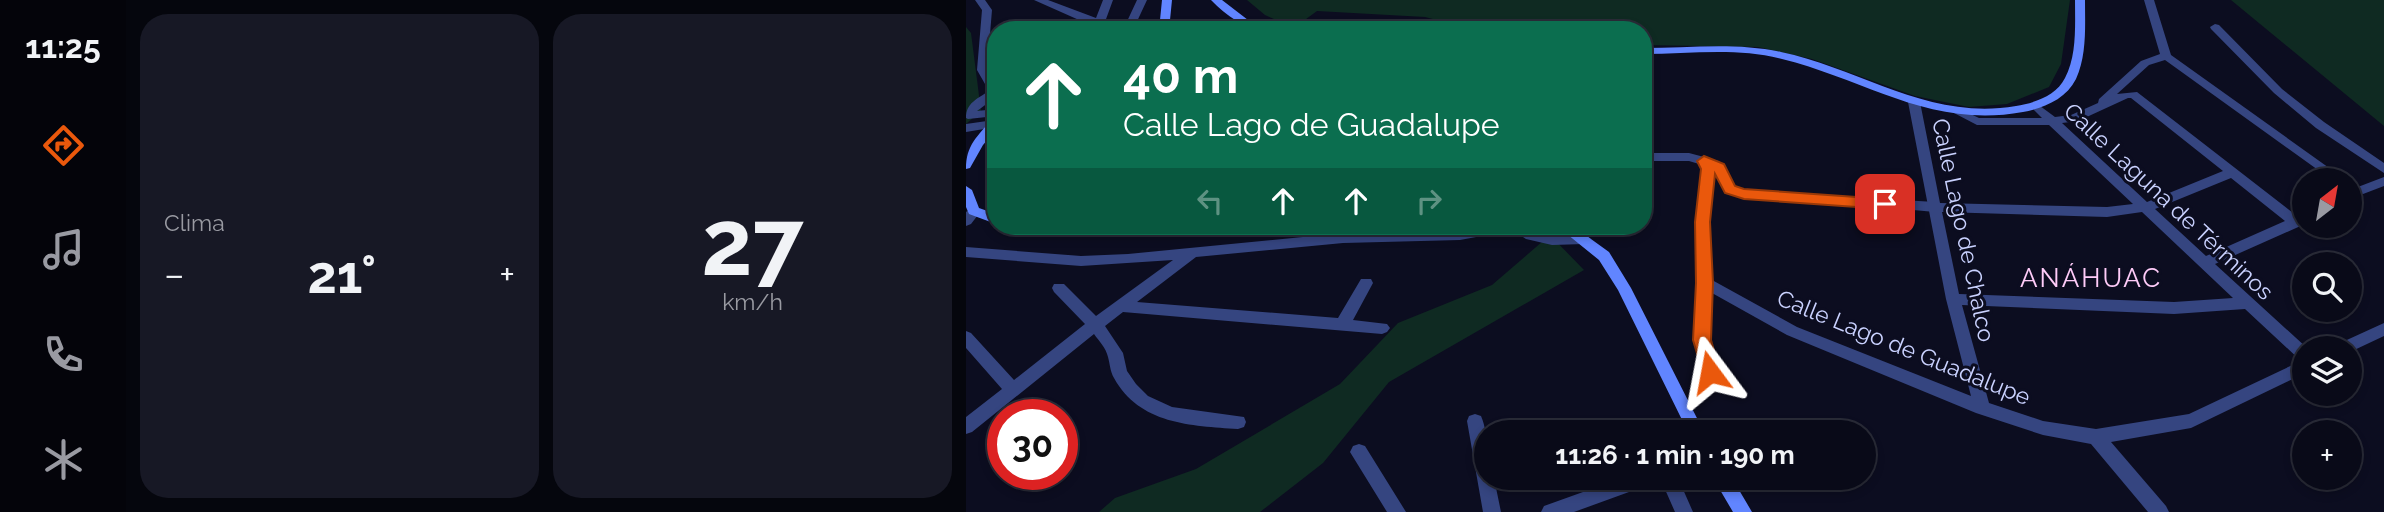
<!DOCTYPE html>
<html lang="es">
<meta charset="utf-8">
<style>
body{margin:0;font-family:Raleway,sans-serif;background:#171825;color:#f1f3f6;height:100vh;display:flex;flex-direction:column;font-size:26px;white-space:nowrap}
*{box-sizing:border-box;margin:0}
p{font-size:23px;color:#999aa2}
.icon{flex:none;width:38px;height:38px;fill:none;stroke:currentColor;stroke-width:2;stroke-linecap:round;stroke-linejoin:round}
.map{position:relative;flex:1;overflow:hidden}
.sheet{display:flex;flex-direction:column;gap:14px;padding:14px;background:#05060d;width:840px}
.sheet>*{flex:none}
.hud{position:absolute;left:21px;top:21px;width:665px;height:214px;border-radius:28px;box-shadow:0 4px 10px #0003,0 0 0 2px #292b37;background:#0b6e4f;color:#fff;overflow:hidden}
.needle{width:46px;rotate:31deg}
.controls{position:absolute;left:1326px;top:168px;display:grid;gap:14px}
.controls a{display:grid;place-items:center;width:70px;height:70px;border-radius:50%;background:#090a18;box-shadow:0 4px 10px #0003,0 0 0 2px #292b37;font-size:35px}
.speed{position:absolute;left:21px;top:399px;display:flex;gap:14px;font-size:35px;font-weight:700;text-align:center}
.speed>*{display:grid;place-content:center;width:91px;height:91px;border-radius:50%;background:#090a18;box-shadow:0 4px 10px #0003,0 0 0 2px #292b37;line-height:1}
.speed .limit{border:10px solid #d22;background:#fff;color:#111}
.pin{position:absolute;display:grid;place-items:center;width:60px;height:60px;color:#fff;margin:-30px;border-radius:14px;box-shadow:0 4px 10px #0006}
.me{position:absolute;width:77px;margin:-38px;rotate:347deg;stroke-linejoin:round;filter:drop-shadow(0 0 5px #0008)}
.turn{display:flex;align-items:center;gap:24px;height:147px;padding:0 21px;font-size:32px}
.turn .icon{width:91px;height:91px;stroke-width:2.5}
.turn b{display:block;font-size:49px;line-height:60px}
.lanes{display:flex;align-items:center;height:66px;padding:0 21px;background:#0003;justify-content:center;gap:35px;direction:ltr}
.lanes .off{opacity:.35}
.big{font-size:52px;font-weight:700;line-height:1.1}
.sheet .tile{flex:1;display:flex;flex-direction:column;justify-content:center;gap:10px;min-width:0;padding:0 24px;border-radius:28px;background:#171825}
.sheet .dial{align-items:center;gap:0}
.dial b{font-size:91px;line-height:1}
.heat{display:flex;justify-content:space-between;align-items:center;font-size:38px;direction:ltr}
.sheet .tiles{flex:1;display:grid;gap:14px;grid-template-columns:repeat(2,1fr)}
.trip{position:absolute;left:508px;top:420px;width:402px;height:70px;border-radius:35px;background:#090a18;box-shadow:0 4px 10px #0003,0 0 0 2px #292b37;font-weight:700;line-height:70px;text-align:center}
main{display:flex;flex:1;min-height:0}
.dock{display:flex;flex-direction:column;width:126px;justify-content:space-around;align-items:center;background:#04040a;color:#999aa2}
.dock .icon{width:49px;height:49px}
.dock .selected{color:#ea580c}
.dock b{font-size:32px;color:#f1f3f6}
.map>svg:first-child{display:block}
.green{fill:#0f2a22}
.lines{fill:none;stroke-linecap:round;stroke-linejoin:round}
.pedestrian{fill:#354580;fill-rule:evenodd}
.minor{fill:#354580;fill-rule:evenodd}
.tertiary{fill:#354580;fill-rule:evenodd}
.secondary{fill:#6185ff;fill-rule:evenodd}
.route{fill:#ea580c;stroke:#983908;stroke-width:2}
.labels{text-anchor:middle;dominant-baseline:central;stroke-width:6;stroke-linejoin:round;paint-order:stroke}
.street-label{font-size:23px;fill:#cad2ff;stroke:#0c0d20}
.quarter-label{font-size:26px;letter-spacing:2px;fill:#ffccf9;stroke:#0c0d20}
</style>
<main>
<nav class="dock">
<b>11:25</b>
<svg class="icon selected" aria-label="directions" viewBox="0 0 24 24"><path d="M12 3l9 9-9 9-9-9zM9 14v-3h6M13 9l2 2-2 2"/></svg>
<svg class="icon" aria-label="music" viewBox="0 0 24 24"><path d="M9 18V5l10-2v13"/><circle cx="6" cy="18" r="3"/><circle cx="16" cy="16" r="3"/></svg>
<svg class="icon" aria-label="phone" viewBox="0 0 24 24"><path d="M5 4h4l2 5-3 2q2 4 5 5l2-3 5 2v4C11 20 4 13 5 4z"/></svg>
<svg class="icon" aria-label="climate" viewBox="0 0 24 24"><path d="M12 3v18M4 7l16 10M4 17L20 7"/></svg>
</nav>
<section class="sheet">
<div class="tiles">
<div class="tile"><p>Clima</p>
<div class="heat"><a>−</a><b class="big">21°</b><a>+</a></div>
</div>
<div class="tile dial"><b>27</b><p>km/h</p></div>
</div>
</section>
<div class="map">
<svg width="1418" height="512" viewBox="0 0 1418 512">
<rect width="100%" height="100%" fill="#0c0d20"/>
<path class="green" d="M281 0H1104L1095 64 1083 87 1041 104 1003 107 949 96 846 59 792 47 677 45V30H510L459 17 351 11 328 28 299 15Z
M1265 0H1418V126Z
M0 27 5 33 15 111 0 124Z
M584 235 618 270 423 382 357 463 294 512H133L149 498 230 469 374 384 432 323 526 285Z"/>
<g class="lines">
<path class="pedestrian" d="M919 199 969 202 976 207 969 212 914 207 912 204 914 201Z"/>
<path class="minor" d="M68 0H82L130 18 137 0H147L136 30H126L128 24 113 20Z
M171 0H181L167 30H157Z
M1178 0H1188L1205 55 1380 180H1366L1199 60 1183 65 1151 94 1171 92 1331 216 1339 213V224L1249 264 1341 348H1339V373L1225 428 1145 442 1200 506 1203 512H1182L1125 444 1077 435 1010 413 821 335 746 293 744 340 752 372 750 377 744 379 738 377 728 340 732 283 730 222 736 168 733 164 723 161H677V153H723L753 161 769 186 779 190 924 201 926 204 924 207 919 209 778 198 759 192 748 173 744 222 746 280 831 327 1005 396 980 299 942 102 948 99 954 102 974 203 1141 207 1167 204 1083 125H1011L988 113 994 109 1013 118H1076L1064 106 1070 103 1089 117 1105 115 1132 103 1133 99 1175 61 1194 54ZM1162 98H1165L1257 171 1181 202 1096 123 1112 121ZM1265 178 1319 221 1240 256 1189 209ZM976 212 1141 217 1176 212 1267 298 1208 302 993 294ZM996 305 1208 314 1279 309 1335 361 1223 414 1130 429 1077 421 1023 403Z
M1249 24 1253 25 1316 89 1358 122 1418 163V173L1350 128 1308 93 1245 29 1244 27Z
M28 120 30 127 0 132V124Z
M1418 177V186L1384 199V190Z
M8 206 15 211 5 224 0 226V212Z
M518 226H559L569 232 586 235 618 234 625 239 618 244 586 245 560 239 551 233 537 232 494 240 377 243 230 257 171 302 372 318 395 279H405L407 283 387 320 421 324 424 328 421 332 416 334 157 312 139 326 157 353 161 371 170 384 182 396 206 407 278 417 280 422 278 427 272 429C225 426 173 424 148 378 144 371 144 364 142 357 140 348 133 341 128 334L6 432 0 434V417L36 389 0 348V331L5 333 48 380 119 324 88 292 86 288 88 284H98L130 316 207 260 115 266 0 257V247L115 256 162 254 377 233 494 230Z
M1418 323V336L1384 352V348H1369L1372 344Z
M509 414 515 416C523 434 520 458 520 478H528L535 512H517L501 421 503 416Z
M393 444 399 446 440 512H421L384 452 387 446Z
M656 478H688L685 484 608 512H575L578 506Z
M694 478H712L727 512H709Z"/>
<path class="tertiary" d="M9 0H19L26 10 21 70 30 82V97L11 111 30 109V116L2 119 0 118C0 103 11 99 23 91L11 70 16 10Z"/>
<path class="secondary" d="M196 0H206L203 30H193Z
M245 0H256L282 20 302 30C279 30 261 16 245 0Z
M1109 0H1119C1119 26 1121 55 1110 79 1100 99 1078 108 1057 112 965 129 901 80 816 59 771 47 723 54 677 54V48C723 48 770 42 815 52 896 69 963 121 1050 106 1068 103 1090 96 1099 78 1111 55 1109 26 1109 0Z
M30 118V130L17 145 4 168 0 169C0 145 11 137 26 119Z
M0 186 6 190 13 208 30 214V224L3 214 0 207Z
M57 226H160L153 231C134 232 69 238 57 226Z
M591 226H607L643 252 665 288 738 432H722L652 290 633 260Z
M747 478H766L786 512H767Z"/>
</g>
<path class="route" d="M738 156 758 164 769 186 778 189 919 199 926 204 919 209 778 199 759 193 749 174 744 222 747 283 745 340 754 372 751 377 744 379 738 377 727 340 730 283 729 222 735 169 731 161Z"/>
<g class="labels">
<g class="street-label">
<text transform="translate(1203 201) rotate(43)">Calle Laguna de Términos</text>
<text transform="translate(998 230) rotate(78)">Calle Lago de Chalco</text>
<text transform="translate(938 347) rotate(22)">Calle Lago de Guadalupe</text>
</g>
<g class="quarter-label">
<text x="1125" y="278">ANÁHUAC</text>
</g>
</g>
</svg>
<div class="controls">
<a><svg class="needle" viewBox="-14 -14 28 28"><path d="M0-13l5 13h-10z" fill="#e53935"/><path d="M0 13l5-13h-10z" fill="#999aa2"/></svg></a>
<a><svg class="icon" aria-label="search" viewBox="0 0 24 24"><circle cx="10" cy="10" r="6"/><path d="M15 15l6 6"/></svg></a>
<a><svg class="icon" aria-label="layers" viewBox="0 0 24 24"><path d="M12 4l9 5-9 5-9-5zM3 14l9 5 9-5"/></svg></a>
<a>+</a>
</div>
<div class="speed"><div class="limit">30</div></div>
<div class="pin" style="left:919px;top:204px;background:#d93025"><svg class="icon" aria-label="arrive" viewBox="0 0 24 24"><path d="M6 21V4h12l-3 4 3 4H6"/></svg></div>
<svg class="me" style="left:744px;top:372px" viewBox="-20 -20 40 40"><path d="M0-17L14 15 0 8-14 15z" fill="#ea580c" stroke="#fff" stroke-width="4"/></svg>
<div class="trip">11:26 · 1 min · 190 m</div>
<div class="hud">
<div class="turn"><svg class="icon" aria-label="ahead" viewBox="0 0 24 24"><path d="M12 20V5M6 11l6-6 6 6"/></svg><div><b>40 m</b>Calle Lago de Guadalupe</div></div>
<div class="lanes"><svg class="icon off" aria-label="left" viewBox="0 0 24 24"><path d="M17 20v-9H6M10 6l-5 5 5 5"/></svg><svg class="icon" aria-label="ahead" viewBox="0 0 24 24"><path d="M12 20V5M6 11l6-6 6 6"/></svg><svg class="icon" aria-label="ahead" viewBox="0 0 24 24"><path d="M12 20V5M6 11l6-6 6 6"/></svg><svg class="icon off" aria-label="right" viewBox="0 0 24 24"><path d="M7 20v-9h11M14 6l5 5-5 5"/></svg></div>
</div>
</div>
</main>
